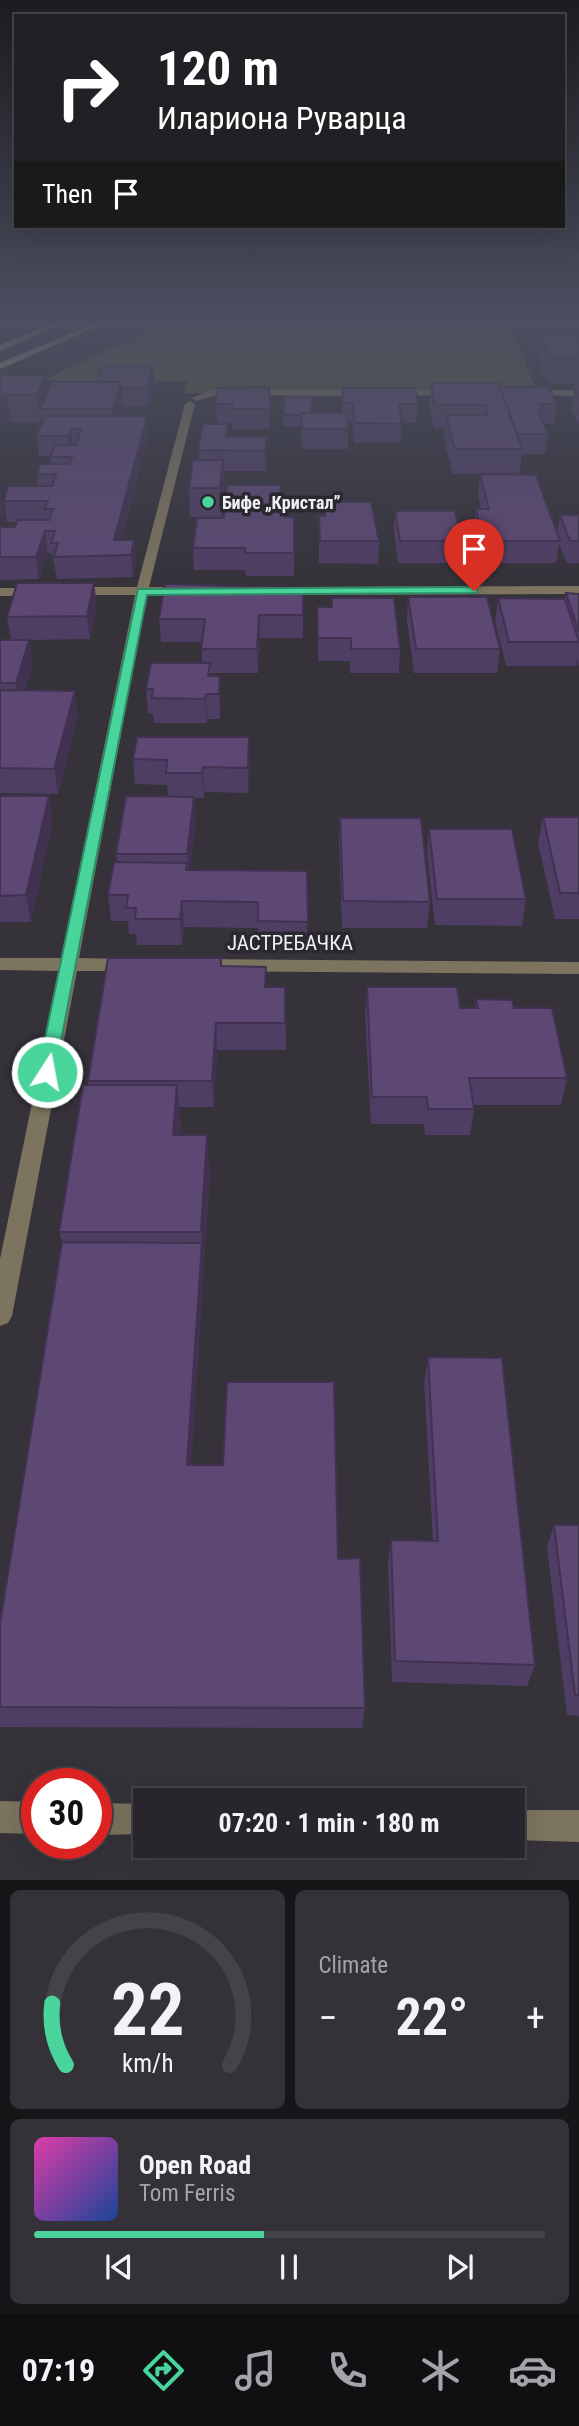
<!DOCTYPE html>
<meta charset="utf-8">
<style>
body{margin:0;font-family:"Roboto Condensed",sans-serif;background:#343238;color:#f1f3f6;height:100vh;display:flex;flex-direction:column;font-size:26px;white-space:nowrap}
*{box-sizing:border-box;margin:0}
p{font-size:23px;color:#a5a5a9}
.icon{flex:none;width:38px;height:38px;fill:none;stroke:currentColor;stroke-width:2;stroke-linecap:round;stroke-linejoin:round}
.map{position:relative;height:1880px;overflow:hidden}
.details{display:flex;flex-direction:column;gap:10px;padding:10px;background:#161518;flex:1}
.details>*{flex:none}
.hud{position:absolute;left:14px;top:14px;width:551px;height:214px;border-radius:0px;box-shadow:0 7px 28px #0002,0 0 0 2px #444348;background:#202124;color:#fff;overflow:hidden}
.speed{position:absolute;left:21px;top:1768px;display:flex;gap:14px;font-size:35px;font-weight:700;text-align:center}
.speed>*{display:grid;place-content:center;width:91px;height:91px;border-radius:50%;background:#28262c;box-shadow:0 7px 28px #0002,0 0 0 2px #444348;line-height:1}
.speed .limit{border:10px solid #d22;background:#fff;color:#111}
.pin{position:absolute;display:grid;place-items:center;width:60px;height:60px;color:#fff;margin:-72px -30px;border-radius:50% 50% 50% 0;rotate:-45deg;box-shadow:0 0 7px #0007}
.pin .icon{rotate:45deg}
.me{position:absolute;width:77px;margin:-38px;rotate:11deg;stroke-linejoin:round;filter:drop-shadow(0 0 5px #0008)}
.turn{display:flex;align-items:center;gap:24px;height:147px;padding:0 28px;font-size:32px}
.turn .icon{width:91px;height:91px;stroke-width:2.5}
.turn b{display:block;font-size:49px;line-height:60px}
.then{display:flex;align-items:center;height:66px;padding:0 28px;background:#0003;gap:14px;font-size:26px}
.big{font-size:52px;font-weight:700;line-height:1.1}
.details .tile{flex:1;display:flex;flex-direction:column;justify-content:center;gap:10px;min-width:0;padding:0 24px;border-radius:10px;background:#343238}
.details .dial{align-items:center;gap:0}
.dial svg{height:182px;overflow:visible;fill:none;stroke:#444348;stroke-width:7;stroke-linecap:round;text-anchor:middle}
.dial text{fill:#f1f3f6;stroke:none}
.song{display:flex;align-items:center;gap:21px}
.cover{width:84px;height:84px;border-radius:10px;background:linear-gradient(135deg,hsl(320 70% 55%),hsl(220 70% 35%))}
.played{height:7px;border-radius:4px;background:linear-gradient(90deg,#49d49c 45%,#444348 45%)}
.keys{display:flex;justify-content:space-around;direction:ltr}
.heat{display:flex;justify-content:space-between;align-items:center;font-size:38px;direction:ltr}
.details .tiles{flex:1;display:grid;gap:10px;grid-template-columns:1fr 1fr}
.tile:last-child{grid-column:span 2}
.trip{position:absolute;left:133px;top:1788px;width:392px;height:70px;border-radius:0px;background:#28262c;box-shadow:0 7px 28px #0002,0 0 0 2px #444348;font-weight:700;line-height:70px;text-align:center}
.tab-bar{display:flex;height:112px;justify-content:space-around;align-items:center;background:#100f12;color:#a5a5a9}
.tab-bar .icon{width:49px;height:49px}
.tab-bar .on{color:#49d49c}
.tab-bar b{font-size:32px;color:#f1f3f6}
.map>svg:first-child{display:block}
.green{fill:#565b3d}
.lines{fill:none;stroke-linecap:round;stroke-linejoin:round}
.minor{fill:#7d745f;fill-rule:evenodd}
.major{fill:#c6b388;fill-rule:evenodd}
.wall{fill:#4f3e63}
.shaded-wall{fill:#403250}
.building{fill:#5c4873;stroke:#403250;stroke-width:2}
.route{fill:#49d49c;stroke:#2f8a65;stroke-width:2}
.poi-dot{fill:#49d49c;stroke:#2b2830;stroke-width:2.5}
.labels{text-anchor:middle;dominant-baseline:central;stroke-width:7;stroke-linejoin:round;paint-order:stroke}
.far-poi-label{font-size:18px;font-weight:bold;fill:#f1eff4;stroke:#2b2830;text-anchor:start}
.street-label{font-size:21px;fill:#f1eff4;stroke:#2b2830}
</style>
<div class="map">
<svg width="579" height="1880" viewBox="0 0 579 1880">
<rect width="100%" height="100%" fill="#35323a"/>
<path class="green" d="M173 320H507L537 392 184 393 186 381H40Z"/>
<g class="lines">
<path class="minor" d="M216 389 366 390 371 393 366 396 217 395 196 401 191 398Z
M453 390 456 391V395L394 396 389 393 394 390Z
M530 390H579V396L527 395V391Z
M190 401 195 404 149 587H187L193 591 187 595H147L79 958 131 959 140 965 131 971H77L12 1316 8 1323 0 1326V1259L59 971 0 970V958H61L135 595H72L66 591 72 587H137L185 404Z
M579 586V594L282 595 276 591 282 587Z
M0 588H37L43 592 37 596H0Z
M198 959 579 962V974L198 971 189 965Z
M0 1801 37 1802V1834L0 1833Z
M96 1803 145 1804V1834L96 1835Z
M513 1810H579V1842L513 1840Z"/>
<path class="major" d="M62 320H72L0 351V345Z
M103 320H113L0 369V363Z"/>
</g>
<path class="wall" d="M525 320H579V383H547L538 362 540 348H536Z
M153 366 155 384 149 407H123L120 416H147L148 436 122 540H134L136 562 133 577 57 579 52 553H48L39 579 0 580V527H15L17 522H7L4 501 38 486 37 474 51 464 50 456H39L36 436 42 423V421L41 423 11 422 0 427V375L48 390 97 382Z
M431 383 500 387 557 404 554 424H544L548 434 545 454H522L519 474H453L444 439 445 429H434L429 406Z
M575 383H579V425L571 410Z
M269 387 270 429H232V423H217L216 404Z
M342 388 418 404 416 423H402L401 443H354L352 422H348V449H302L301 427 283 426V415L312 413H342Z
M229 437H267V457L266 471H224V488L221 517H190L189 488 199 460 198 450Z
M480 474 557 535 560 515H579V563H567L559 543 556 563H482L474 531 476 509H481L478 495Z
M281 485V512L285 517H294V576H246L245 570H194L193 548 224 518Z
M324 502 379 541 378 564 319 563V516H324Z
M395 511 462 541 460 563H398L394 532Z
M303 588V638H260L258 673H210V676L221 700 220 719H207V723H154L153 714 148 713 146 689 202 663V642H161L159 619Z
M566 593 579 594V667L577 660 576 666H506L495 621 498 598 565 599Z
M408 597 500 649 497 673H414L407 620Z
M97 605 90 639 29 640 33 663 25 690 78 715 58 794 0 793V640H11L7 617Z
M317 607 400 649 399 673H350V661H318Z
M137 737 250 762 248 793 204 792V798H194L196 822 190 870 307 871V948H258V928L184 927 182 945H137L136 934H129L128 921H111L108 895 117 862 116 854 168 797 167 785 135 784 133 759Z
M0 796 53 821 31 922H0Z
M543 817H579V919H555L538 843Z
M340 818 430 902 427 928H342L339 843Z
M429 829 526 899 522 926 435 925 427 854Z
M222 966 266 987H285L286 1050H217L214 1107H179L181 1123 180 1135 210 1172 191 1465 338 1559 365 1708 362 1728 0 1727V1623L62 1242 59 1232 88 1085V1081Z
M367 987 460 1008H475L476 999 514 1008 567 1078 561 1105H473L474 1109 470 1135H425L424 1124H371L365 1013Z
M428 1357 535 1665 527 1686 392 1682 388 1563 391 1540 433 1541 424 1382Z
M554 1525H579V1716L567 1715 547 1547Z"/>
<path class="shaded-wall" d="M153 366 155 384 149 407 147 388Z
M46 375 50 402 40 409 41 423 37 395Z
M121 382 123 408 114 435 112 409Z
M7 395 11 422 0 427V398Z
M147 416 148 436 118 555 114 540Z
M71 429 73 449 70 456 68 436Z
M267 437V457L266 471 265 451Z
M223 460 224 488 221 517 220 488Z
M0 489 4 512 0 521Z
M45 531 48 553 39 579 36 557Z
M134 540 136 562 133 577 131 555Z
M94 583 97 605 90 639 87 616Z
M259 615 260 638 258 673 257 649Z
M29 640 33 663 20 707 16 683Z
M220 676 221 700 220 719 219 694Z
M75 691 78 715 58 794 54 769Z
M206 694 207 719V723L205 699Z
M249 737 250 762 248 793V768Z
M203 767 204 792V798L202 773Z
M49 796 53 821 31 922 26 895Z
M194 797 196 822 189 880 187 854Z
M182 901 184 927 182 945 180 919Z
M216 1023 217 1050 214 1107 212 1081Z
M177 1085 181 1123 176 1172 173 1135Z
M207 1135 210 1172 190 1489 187 1465 202 1243 201 1232Z"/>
<path class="building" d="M534 320H579V330H539Z
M541 337H579V357H550Z
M103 366H153L147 388H121V382H97Z
M0 375H46L37 395H7L0 398Z
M52 382H121L112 409H40Z
M431 383H498L522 449H455L446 415H488L485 405H435Z
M269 387 270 409H232V404H216L217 388Z
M500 387H549L557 404H540L543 410H538L548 434H517Z
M342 388H415L418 404H399L402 424 354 423 353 403H343Z
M285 397H313L311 413H301V415H283Z
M301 413H347L348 429H302Z
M45 416H147L114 540H134L131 555 54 557 58 543H51L55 531H45L36 557H0V527H15L18 520H49L53 509H44L48 501H4L8 486H52L56 474H37L40 464H69L72 457H50L55 445H76L81 429H71L68 436H36Z
M203 424H228L226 437H267L265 451 198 450Z
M193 460H223L220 488H189Z
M480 474 536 475 560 541H484L476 509H489Z
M227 485H281L280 493H274V512L285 513V517H294V553H245V548H193L197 518H224Z
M324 502H371L379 541H320L319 516H325Z
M395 511H455L462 541H400Z
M560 515H579V541H570Z
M17 583H94L87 616 7 617Z
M165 584 303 588V615H259L257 649H201L205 619H159Z
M566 593 579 594V632Z
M408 597H487L500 649H416Z
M332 598H394L400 649H351V638H318L317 607H332Z
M498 598 565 599 579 642H509Z
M0 640H29L16 683H0Z
M151 663H210L208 676H220L219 694H206L205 699 152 698 153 689H146Z
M0 690 75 691 54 769 0 768Z
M137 737H249L248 768 203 767 202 773H166L167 760 133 759Z
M0 796H49L26 895 0 896Z
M126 796 194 797 187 854H116Z
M543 817H579V893H560Z
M340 818H421L430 902 343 901Z
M429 829H512L526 899H437Z
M114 862 187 863 186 870 307 871 308 922 258 921V902L182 901 180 919H135L136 908H126L128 895H108Z
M108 958H221V966L266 967 265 987H285V1023H216L212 1081H88Z
M367 987H457L460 1008H478L476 999 512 1000 514 1008H552L567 1078H469L474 1109H428L427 1097H372Z
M83 1085H177L173 1135H207L201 1232H59Z
M62 1242 202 1243 187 1465H223L227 1382H334L338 1559 360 1558 365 1708 0 1707V1623Z
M428 1357 502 1358 535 1665 395 1661 391 1540 438 1541Z
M554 1525H579V1695H575Z"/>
<linearGradient id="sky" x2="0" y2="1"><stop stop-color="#1d1c20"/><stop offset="0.55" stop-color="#4b4f60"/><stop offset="1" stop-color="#4b4f60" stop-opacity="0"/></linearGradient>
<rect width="579" height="583" fill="url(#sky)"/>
<path class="route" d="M474 587 477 588V593L147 595 55 1072 53 1077H40L38 1072 138 589Z"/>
<circle class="poi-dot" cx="208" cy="502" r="7"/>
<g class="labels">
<g class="far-poi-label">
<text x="222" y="502">Бифе „Кристал”</text>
</g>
<g class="street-label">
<text x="290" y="943">ЈАСТРЕБАЧКА</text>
</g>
</g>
</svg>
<div class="speed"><div class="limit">30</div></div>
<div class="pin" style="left:474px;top:591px;background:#d93025"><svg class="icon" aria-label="arrive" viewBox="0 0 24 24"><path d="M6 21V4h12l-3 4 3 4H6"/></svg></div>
<svg class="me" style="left:47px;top:1072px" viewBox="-20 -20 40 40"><circle r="17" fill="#49d49c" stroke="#fff" stroke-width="3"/><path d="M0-11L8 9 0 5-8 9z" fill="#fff"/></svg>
<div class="trip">07:20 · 1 min · 180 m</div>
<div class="hud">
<div class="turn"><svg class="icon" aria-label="right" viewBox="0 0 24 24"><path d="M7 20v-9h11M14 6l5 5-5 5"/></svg><div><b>120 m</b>Илариона Руварца</div></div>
<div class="then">Then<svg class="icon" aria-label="arrive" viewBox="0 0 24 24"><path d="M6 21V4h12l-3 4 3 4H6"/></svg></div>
</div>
</div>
<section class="details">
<div class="tiles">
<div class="tile dial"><svg viewBox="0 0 100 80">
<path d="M14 69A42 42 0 1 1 86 69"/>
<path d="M14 69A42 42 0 0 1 8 42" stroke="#49d49c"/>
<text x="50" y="56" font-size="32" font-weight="700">22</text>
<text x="50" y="72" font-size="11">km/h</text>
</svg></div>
<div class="tile"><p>Climate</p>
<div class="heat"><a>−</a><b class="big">22°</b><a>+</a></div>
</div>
<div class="tile">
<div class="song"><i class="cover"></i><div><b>Open Road</b><p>Tom Ferris</p></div></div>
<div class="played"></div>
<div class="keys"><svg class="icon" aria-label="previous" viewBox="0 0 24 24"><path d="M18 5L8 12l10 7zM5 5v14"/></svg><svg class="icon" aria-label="pause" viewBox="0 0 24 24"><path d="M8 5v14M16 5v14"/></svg><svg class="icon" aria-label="next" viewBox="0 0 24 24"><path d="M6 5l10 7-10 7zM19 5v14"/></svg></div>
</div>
</div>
</section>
<nav class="tab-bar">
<b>07:19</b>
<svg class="icon on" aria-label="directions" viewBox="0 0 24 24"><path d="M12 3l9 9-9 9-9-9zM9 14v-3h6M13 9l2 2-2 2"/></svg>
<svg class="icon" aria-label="music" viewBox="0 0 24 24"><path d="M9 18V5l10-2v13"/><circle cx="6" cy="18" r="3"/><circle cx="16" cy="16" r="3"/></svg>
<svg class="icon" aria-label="phone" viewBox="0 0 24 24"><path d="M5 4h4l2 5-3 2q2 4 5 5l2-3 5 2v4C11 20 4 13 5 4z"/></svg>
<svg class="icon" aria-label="climate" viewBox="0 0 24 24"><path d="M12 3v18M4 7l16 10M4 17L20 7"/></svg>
<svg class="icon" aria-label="car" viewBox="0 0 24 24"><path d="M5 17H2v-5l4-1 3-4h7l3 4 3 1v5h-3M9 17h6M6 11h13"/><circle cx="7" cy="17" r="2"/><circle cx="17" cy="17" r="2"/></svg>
</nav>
